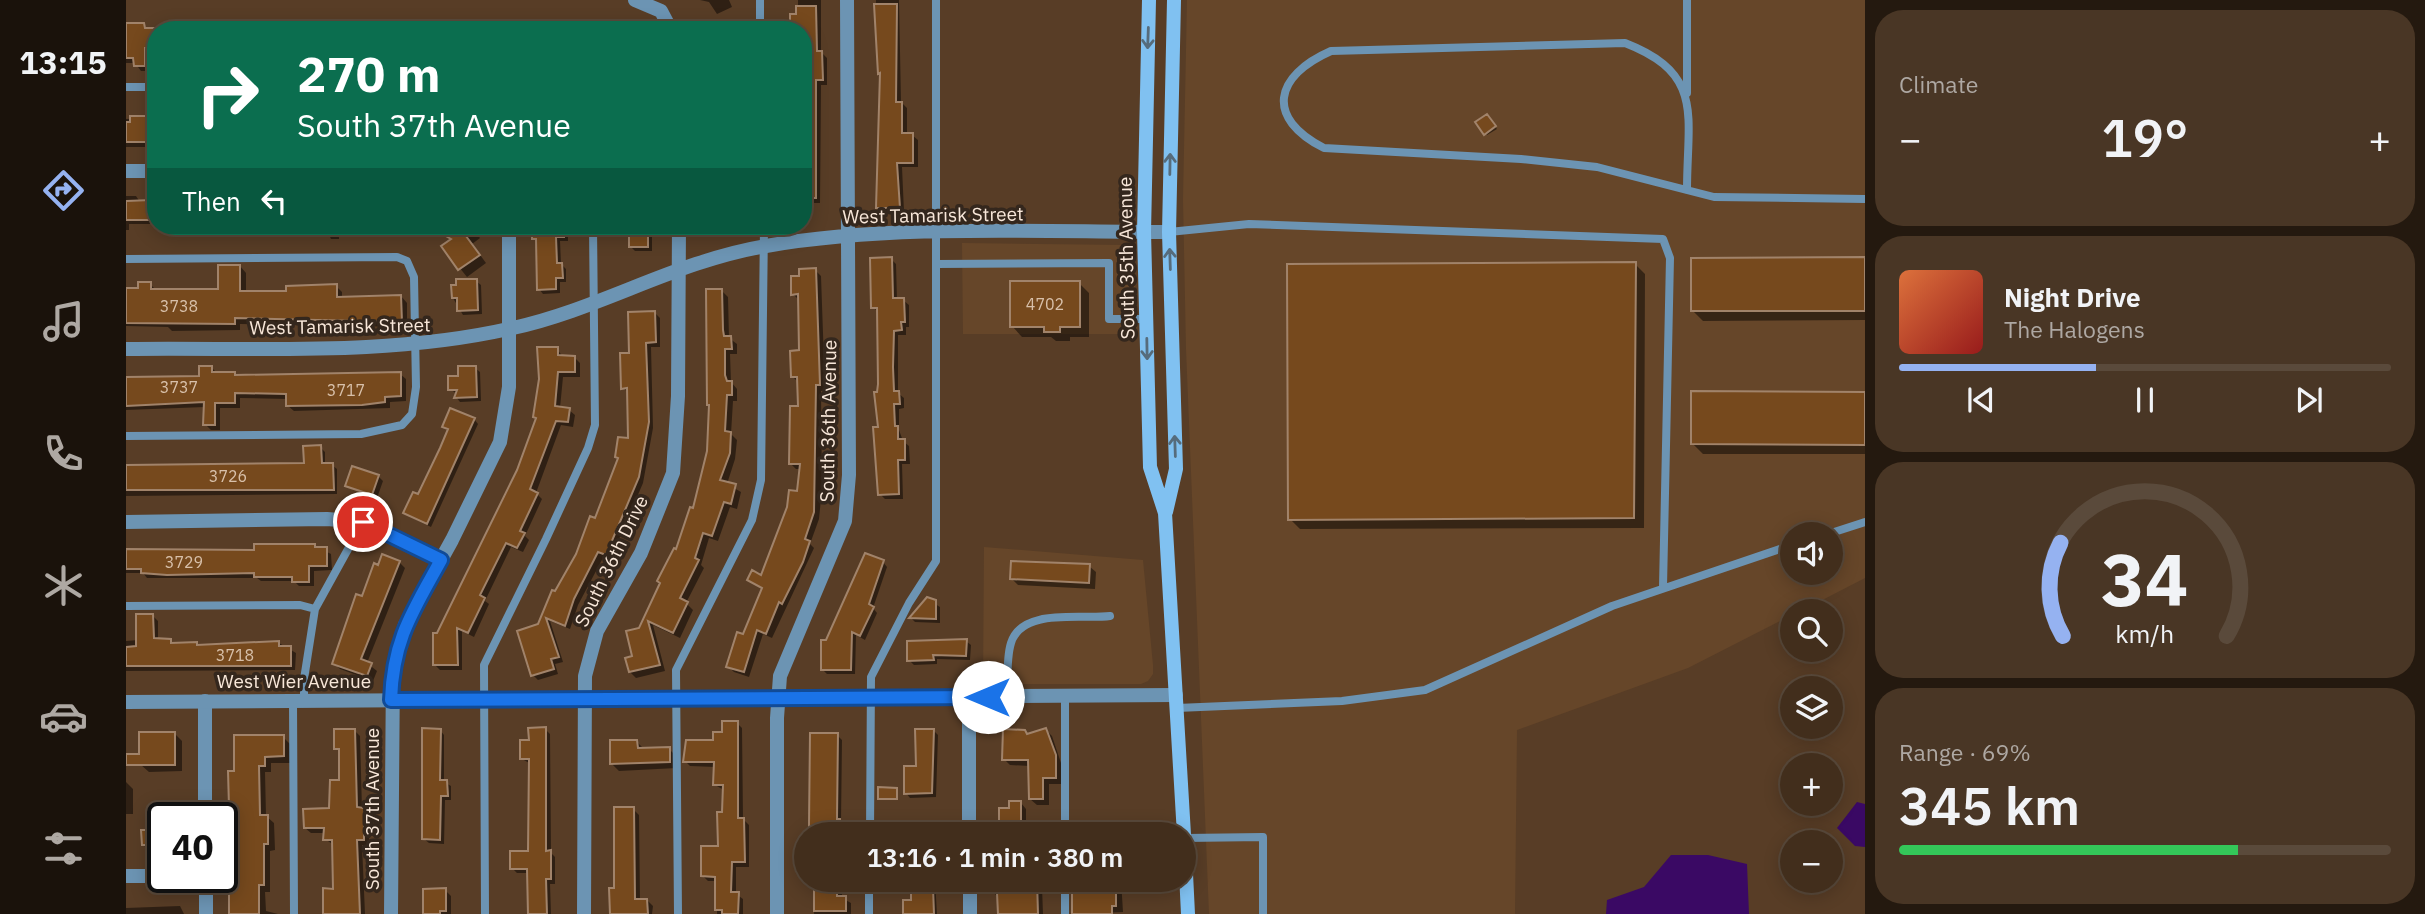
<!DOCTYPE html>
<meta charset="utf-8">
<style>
body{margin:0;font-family:"IBM Plex Sans",sans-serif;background:#493625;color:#f1f3f6;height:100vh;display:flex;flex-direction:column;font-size:26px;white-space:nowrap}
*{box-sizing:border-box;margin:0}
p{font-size:23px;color:#aea8a3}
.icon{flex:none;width:38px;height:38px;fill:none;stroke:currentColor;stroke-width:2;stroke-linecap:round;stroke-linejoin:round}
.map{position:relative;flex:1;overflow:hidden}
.side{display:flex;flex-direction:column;gap:10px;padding:10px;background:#24190f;width:560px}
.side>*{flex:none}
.top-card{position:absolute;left:21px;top:21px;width:665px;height:214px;border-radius:28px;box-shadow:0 4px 18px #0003,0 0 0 2px #5a4a3b;background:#0b6e4f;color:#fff;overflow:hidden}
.tools{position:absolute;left:1654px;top:522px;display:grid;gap:14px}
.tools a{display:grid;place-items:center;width:63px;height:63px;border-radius:50%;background:#422e1c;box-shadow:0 4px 18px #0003,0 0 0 2px #5a4a3b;font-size:35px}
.speed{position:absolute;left:21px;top:802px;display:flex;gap:14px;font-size:35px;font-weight:700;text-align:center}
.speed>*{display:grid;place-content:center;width:91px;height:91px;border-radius:50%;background:#422e1c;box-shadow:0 4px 18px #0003,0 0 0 2px #5a4a3b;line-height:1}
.speed .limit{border:4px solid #111;border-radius:10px;background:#fff;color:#111}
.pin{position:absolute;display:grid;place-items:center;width:60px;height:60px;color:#fff;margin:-30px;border:4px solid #fff;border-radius:50%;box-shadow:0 2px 7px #0007}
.me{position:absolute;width:77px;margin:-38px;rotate:270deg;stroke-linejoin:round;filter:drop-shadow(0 0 5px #0008)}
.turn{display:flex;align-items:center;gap:24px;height:147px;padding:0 35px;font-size:32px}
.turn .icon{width:91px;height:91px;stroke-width:2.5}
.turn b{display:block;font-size:49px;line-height:60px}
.then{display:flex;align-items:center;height:66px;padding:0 35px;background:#0003;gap:14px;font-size:26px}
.big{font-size:52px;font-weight:600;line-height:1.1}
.side .widget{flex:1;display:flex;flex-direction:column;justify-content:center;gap:10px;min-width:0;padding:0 24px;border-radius:28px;background:#493625}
.side .dial{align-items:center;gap:0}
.dial svg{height:182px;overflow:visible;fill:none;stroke:#5a4a3b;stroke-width:7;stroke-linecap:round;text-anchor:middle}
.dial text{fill:#f1f3f6;stroke:none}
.song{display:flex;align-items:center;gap:21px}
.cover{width:84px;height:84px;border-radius:10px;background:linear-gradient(135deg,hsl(20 70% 55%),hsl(0 70% 35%))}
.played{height:7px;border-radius:4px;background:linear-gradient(90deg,#95b2f1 40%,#5a4a3b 40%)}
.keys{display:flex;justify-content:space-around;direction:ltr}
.heat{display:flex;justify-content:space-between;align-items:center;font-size:38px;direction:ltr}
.charge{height:10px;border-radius:5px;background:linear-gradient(90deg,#34c759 69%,#5a4a3b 0)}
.trip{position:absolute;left:668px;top:822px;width:402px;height:70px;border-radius:35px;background:#422e1c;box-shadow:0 4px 18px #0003,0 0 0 2px #5a4a3b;font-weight:600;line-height:70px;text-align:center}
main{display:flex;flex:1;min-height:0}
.menu{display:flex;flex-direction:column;width:126px;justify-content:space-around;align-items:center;background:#1a120b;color:#aea8a3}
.menu .icon{width:49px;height:49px}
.menu .on{color:#95b2f1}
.menu b{font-size:32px;color:#f1f3f6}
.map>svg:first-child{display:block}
.built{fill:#664629;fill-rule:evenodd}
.water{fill:#3a0964}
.shadow{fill:#0007}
.building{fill:#76491d;stroke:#a1836a;stroke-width:2}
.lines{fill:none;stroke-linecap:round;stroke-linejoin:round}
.service{stroke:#6c94b3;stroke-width:8}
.minor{stroke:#6c94b3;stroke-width:14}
.tertiary{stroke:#6c94b3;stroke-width:14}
.secondary{stroke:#80c1f1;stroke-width:14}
.oneway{stroke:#566c7c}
.route-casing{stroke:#114b97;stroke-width:18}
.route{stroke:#1a73e8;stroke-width:12}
.labels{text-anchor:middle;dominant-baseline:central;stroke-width:7;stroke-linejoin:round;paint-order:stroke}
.number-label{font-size:16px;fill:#d8c0aa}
.street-label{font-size:19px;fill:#f8e7d9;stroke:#34271d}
</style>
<main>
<nav class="menu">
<b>13:15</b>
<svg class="icon on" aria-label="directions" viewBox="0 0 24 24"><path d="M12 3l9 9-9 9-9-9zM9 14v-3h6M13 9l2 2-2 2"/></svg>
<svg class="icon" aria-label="music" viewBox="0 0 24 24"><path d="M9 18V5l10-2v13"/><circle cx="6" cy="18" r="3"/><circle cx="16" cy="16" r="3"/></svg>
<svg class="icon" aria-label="phone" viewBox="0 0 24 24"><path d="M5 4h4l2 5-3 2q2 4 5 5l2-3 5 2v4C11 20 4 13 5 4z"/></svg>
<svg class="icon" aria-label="climate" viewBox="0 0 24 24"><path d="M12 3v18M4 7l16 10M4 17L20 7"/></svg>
<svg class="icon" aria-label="car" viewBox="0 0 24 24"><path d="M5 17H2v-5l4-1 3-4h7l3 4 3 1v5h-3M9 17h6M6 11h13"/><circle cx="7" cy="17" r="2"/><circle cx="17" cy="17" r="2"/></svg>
<svg class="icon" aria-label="filters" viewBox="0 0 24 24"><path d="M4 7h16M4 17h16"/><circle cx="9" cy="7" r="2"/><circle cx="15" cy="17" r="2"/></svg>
</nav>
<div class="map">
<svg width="1739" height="914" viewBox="0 0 1739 914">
<rect width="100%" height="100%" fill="#583d26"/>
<path class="built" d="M1061 0H1739V578L1675 611H1666V615L1562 668 1391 730 1389 914H1083L1060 349 1057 199ZM1666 534H1704V572H1666Z
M836 243 999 245 1008 256 1011 334H837Z
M858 547 1017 560 1027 665V674L1022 681 1015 684H857Z"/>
<path class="water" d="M1731 802 1739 804V847L1729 846 1711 828Z
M1545 855H1582L1621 864 1623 914H1480L1481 900 1518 887Z"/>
<path class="shadow" d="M574 0H603L606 7 591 14 583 2Z
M672 0H695V52L701 58V85H695L694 203H681L677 199V30L672 16Z
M750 0H773L775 102 781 108V135H786L792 140V167H776L778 212 757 213 752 207 756 75 750 35Z
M0 25H18L23 30H30V63H24V71H15L9 63H0Z
M285 25H304L308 29 469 30H38Z
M595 25 599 30H576V27Z
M1361 116 1371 129 1361 135 1352 123Z
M30 118V147H0V119Z
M0 196H10L14 202H30V224H3V230H0Z
M35 226H263V232H213V239H205L200 228 38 229Z
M300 226H315L312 232Z
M335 226H344L354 238 346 244 360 263 341 277 317 247 326 240 321 235Z
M413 226H438L442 230V241H434L435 264 440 269V282H434V293L417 294 413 289 411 242 408 238Z
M504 226H526V251H509L505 247Z
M765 259 770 264 771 300H777L783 305V327H780V335H772V393L778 398V408L773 409V430L777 441 783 446 784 464H776L777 499H759L754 494 753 464 749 459 748 429 754 428 753 313 747 307Z
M1567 259H1739V320L1577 321 1567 311Z
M1509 264 1519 274 1518 528 1174 529 1164 519Z
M114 266 120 273V293H162L210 286 216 292V299L275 296 281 303V327L114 324V330L46 331 42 327 0 326V290H14L24 284 30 290 93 291Z
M689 270 695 276 699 390 695 391 696 489 693 519 684 544 688 548 646 638 637 634 623 677 608 672 602 666 638 590 623 580 636 578 673 493 675 469H670L664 463 674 408 672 382 666 376 675 352 673 300 667 294 675 278Z
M350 281 355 285 356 314 337 315 327 298 332 287Z
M953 283 963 293V337H944V341H930L925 337H896L886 326Z
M596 291 602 297 603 338 611 344V354H604L605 382 611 389V401H607L605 434 611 440 609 459 601 484 615 492 611 509 604 507 592 541 583 538 575 565 578 568 560 603 567 610 554 638 527 625 539 671 510 678 504 672 514 630 568 510 583 451V405Z
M529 313 534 318V347H525L527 428 517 483 485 558 478 556 452 605 444 629 424 621 437 662 429 664 432 674 412 680 407 675 414 625 470 520 504 440 503 393 497 388 505 355Z
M431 349 437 357H448L454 363V377H437L434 408 443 410 449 415 447 427 435 425 410 493 416 499 399 536 403 540 397 552 385 547 359 601 363 604 348 637 336 631V670H314L309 665 312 634 393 471Z
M86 368 91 373 108 374 112 377 274 374 280 379V401L264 402V408L168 411 162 406V399L114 398V408H94V430H85L79 424V407L0 410V379L75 378Z
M349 368 354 372 355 401 334 402 330 397 331 394 324 389 334 377Z
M1567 393H1739V454H1577L1567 444Z
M348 419 352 424 305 527 284 517 279 512 293 497 323 431 318 426Z
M194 447 199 452V465H206L211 469V494L0 496V467L179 465Z
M252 476 257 481 251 498 221 485Z
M189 546 205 554 206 570 188 571V586H173L168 581H135L131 578H21L17 573H0V552L130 551Z
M273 562 279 568 241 663 251 671 247 681 214 669 208 663 254 567Z
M757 562 761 567 747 608 751 613 739 640 730 635 729 674H701L696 669 702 642Z
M963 566 970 572 969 589 892 585 885 578Z
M801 599 814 607V623L789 622 785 618Z
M27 616 32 621V640H44L48 644 70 643 74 647 153 643 170 653 169 670 0 671V641L12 640Z
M840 641 845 645 844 660 811 659V664L788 665 783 660Z
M611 723 616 728 617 819 623 825V867H610V894L617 899V914H591V881H582L577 876 593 848 598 790 589 785V767L564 766 559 761V748L561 742H589Z
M419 729 424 734 425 853 429 857V884H424L425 914H404L402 873H391L386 868 404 852 405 764 396 759 405 742Z
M314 730 318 735V782L325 786V800H319L318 844 303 843 298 839Z
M920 730 926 736 935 763 936 784H923V805H911L904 799V766L884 765 878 759 899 731 903 735Z
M229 731 234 736 236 809 243 815V845H236L239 914H198L209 890 208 845 199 839V833H185L179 828 205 810 215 782V753L210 748Z
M808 731 812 735 810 797 784 798 780 793Z
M48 733 56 741V771L23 772 15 765Z
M711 735 716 740 715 822 719 826V835H689L684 825Z
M157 737 164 744V763H145V772H139L140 816 148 823 149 850 144 851V892H139L140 911 152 914H105L110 854V811L105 806 110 773Z
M511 742 519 750 543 749 551 757V768L493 771 486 764Z
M0 782 7 789V814H0Z
M770 790 772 800 753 798Z
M895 803 900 809V835H875Z
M507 809 513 815 514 901 521 900 527 906 526 914H487Z
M29 821H37V849H22L17 845 29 832Z
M690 880H716V898L725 903V914H688Z
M787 880H809L811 914H779L787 902Z
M868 880 910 882 916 887 917 914H873V898L867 892Z
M948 880H995L997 912 948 914Z
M319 890 325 896V914H299Z
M54 906 58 914H0V908Z"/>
<path class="building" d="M748 4H771L770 102H776V133H787V163H771L774 208H750L754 73 752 74Z
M670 6H690L691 51H696L697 80H690V198H677V30H664V14H670Z
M0 23H18L19 28H30V48H19V66H8L7 58H0Z
M1361 114 1370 126 1358 135 1349 122Z
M4 116H21V122H29L30 142H0V122H4Z
M25 200V220H0V201Z
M332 226H354L340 236 354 255 332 270 315 246 325 239 318 235Z
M438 226V237H430L431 263H436L437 278H430V289L411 290 410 239H406V227Z
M503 226H522V247H503Z
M766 257 767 298H778L779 322H775L776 330 768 331 767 367 768 391H773L774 404H768L769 426H772V439H779V460H772L773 494 752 495 747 427H752L748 392H751L752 384 751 308H745L744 258Z
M1739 257V311H1565V258Z
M1510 262 1508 518 1162 520 1161 264Z
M92 265H114V291H160V286L211 284V297L275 295 276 322 109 318V324L0 323V288H12V282H25V289H92Z
M690 268 694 385H690L688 512 679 539 684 541 677 562 656 604 653 602 640 634 631 630 618 672 600 667 611 632 617 634 636 588 621 580 626 570 635 575 661 507 663 490 671 491 674 464H663L664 406H672L671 377H665L664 351 673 350 672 294 665 295V276H673V269Z
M330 279H351L352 310 331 311V298H326L325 285H330Z
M884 281H954V327H934V332H918V327H884Z
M580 289H596L597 330 598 336H605L606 349H599V375L601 381H606V395H601L599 431 605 432 604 453 594 480 610 484 605 504 598 502 586 536 577 533 569 558 573 560 554 598 562 602 547 633 522 621 534 665 503 672 499 658 506 656 500 631 513 628 534 583 531 581 548 548 550 549 564 507 567 508 581 451 583 405H581Z
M529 311 530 342 520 343 523 422 513 477 480 555 472 552 448 599 439 626 420 618 433 657 425 659 428 669 405 676 391 631 412 624 426 590 429 591 450 554 464 516 469 518 492 458 489 457 492 437 502 438 501 388 495 389 494 353H503L502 312Z
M411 347H432V355L449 356V372H432L429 406 444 408 442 422 430 421 404 489 412 493 394 531 399 533 391 548 380 543 354 595 359 598 342 633 331 628 332 665H307V633H311L391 470 410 418 407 417 413 379Z
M73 366H86V372H109V375L275 372V396L259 397V402L236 405 160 406V394L109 393V403H89V425H77L78 402 0 406V377L73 376Z
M332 366H350L351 397 328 398 331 390H322V376H332Z
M1565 391 1739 392V445L1565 444Z
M324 408 349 418 301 524 277 513 287 492 292 494 314 448 322 429 316 427Z
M195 445 196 463H207L208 490H0V465L178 463 177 446Z
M226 466 253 475 246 495 219 486Z
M128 544H189V547H201V566H183V582H166V577H128V573L41 575 15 573V569H0V549L128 550Z
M739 553 758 560 743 604 748 607 734 636 726 632 725 670H695V640H700Z
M256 554 274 561 235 659 246 663 241 676 206 664 230 594 236 596 248 563 252 565Z
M885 561 964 564 963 583 884 579Z
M801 597 810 600V619L783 618Z
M10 614H27L28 638 45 639V643L71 642V645L153 641V646H165V666H0V647L10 646Z
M841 639 840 656 807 655 808 660 781 661V641Z
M596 721H612V818H618L619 862H606L605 892H613L612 914H596V910H589V877L575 876V846H592L591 812H596L597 785H587L588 762H557L560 740H587V732H596Z
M420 727V851L425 850V879H420L421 914H402L401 869H384V851H402L403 759H394V740H403L402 728Z
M296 728 315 729 314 780H321L322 796H315L314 840 296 839Z
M920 728 930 755V778H917V799H903L902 760H876L877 729 899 730 901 734Z
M208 729H229L231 807 238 808V840H231L234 914H197V888L207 889 206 840H197L198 828H178L177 809 203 808 204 780H213V749H208Z
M789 729H808L806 793 778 794V766H790Z
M13 732H49V765H0V754H13Z
M684 733H712L711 819H714L715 835H688L687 826H683Z
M108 735H158V756L139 757V766H133L134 815H142V844H138V885H133V914H103V852H109L108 807H103L102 771H108Z
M484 740H511L512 748 544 747V762L484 764Z
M752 787 771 788V799H752Z
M883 801H895V835H873V808H883Z
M488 807H508L509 899H521L522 914H484L483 888H488Z
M15 830H37V845H16Z
M911 880 912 914H872L871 893H866L865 881Z
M946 880H990V906H986V914H946Z
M688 886H711V896H720V911H688Z
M785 887H807L808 914H777V900H785Z
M320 888V911H314V914H297V889Z"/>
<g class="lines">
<path class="service" d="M634 0V30
M0 87H30
M1561 93V0
M1561 190C1561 116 1579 74 1499 43L1205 51C1148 76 1139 118 1198 148L1395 159 1471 167 1588 197 1739 199
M1043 232 1123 224 1537 239 1544 258 1537 587
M0 259 271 257 281 261 288 277 290 387 286 414 276 425 235 434 0 436
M810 264 983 263V319H1020
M1702 534 1739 522
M0 606 174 605 189 609
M881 697C882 680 880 659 885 643 896 607 956 620 984 616
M939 697V835
M167 700 168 914
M178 700V679L189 609 237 522
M1051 708 1216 701 1299 690 1486 606 1666 545
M744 835 745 677 783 603 810 561V0
M1059 838 1137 837V914
M743 880V914
M939 880V914
M359 914 358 665 420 539 462 448 469 425 467 226
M552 914 550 670 626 520 635 480 638 226"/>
<path class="minor" d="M509 0 535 11 545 30
M0 171H30
M0 349C129 347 261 357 387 328 474 309 550 261 640 246 769 224 912 232 1043 232
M0 522 201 519 237 522 315 560
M843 697V835
M79 701V817
M0 876H37
M80 877V914
M844 880V914
M265 914 267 668 279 625 326 540 374 442 383 387V226
M458 914 459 676 471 631 515 553 547 473 552 396 553 226
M651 914V718L654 676 719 521 723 475 721 0"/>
<path class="tertiary" d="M0 702 1050 695"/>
<path class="secondary" d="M1023 0 1018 232 1024 467 1039 513 1058 835
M1040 512 1050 469 1043 232 1048 0
M1059 853 1062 914"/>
</g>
<defs><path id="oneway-shaft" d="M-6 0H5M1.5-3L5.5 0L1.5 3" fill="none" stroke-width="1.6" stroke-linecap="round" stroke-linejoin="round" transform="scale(1.75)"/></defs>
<g class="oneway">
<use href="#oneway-shaft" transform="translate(1022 38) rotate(92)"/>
<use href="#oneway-shaft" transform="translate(1044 164) rotate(-89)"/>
<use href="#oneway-shaft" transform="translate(1044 259) rotate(-92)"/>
<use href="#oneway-shaft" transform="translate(1021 349) rotate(89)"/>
<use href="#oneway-shaft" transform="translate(1049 446) rotate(-92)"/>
</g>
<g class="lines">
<g class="route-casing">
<path id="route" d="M237 522 315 560C287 611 267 639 265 700L862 697"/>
</g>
<use href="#route" class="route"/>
</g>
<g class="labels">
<g class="number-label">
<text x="919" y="304">4702</text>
<text x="53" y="306">3738</text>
<text x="53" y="387">3737</text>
<text x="220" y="390">3717</text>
<text x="102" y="476">3726</text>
<text x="58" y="562">3729</text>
<text x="109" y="655">3718</text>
</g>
<g class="street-label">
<text transform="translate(807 215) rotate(-1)">West Tamarisk Street</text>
<text transform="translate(1000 258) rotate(-91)">South 35th Avenue</text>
<text transform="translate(214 326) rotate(-1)">West Tamarisk Street</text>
<text transform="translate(702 421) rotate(-89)">South 36th Avenue</text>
<text transform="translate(485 561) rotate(-64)">South 36th Drive</text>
<text x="168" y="681">West Wier Avenue</text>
<text transform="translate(246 809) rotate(-90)">South 37th Avenue</text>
</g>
</g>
</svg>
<div class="tools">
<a><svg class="icon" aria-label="sound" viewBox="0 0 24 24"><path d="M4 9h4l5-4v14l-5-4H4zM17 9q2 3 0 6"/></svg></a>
<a><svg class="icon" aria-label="search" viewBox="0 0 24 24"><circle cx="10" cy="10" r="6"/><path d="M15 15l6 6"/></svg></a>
<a><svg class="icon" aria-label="layers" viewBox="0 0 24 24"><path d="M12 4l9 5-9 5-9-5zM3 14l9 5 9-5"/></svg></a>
<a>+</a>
<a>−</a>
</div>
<div class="speed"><div class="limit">40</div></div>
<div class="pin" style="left:237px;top:522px;background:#d93025"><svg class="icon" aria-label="arrive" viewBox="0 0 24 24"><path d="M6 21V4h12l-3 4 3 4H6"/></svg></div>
<svg class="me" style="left:862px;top:697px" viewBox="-20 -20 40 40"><circle r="19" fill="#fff"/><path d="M0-13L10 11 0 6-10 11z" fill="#1a73e8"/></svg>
<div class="trip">13:16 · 1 min · 380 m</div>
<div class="top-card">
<div class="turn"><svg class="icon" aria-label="right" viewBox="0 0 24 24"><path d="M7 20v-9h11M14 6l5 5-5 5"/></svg><div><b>270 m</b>South 37th Avenue</div></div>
<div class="then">Then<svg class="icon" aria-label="left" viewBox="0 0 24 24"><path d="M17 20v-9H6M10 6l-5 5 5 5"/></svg></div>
</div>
</div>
<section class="side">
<div class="widget"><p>Climate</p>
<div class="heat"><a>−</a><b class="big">19°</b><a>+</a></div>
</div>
<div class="widget">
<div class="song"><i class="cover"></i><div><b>Night Drive</b><p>The Halogens</p></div></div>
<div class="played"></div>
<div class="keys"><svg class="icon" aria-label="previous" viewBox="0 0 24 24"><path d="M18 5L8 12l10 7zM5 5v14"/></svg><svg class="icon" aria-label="pause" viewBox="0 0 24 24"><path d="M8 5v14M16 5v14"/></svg><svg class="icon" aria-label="next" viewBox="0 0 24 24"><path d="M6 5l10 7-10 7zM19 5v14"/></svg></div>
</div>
<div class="widget dial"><svg viewBox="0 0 100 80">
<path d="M14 69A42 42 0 1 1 86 69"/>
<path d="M14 69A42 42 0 0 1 13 28" stroke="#95b2f1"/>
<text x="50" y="56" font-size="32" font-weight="700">34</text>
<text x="50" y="72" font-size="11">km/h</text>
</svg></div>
<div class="widget"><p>Range · 69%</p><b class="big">345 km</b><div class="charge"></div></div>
</section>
</main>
